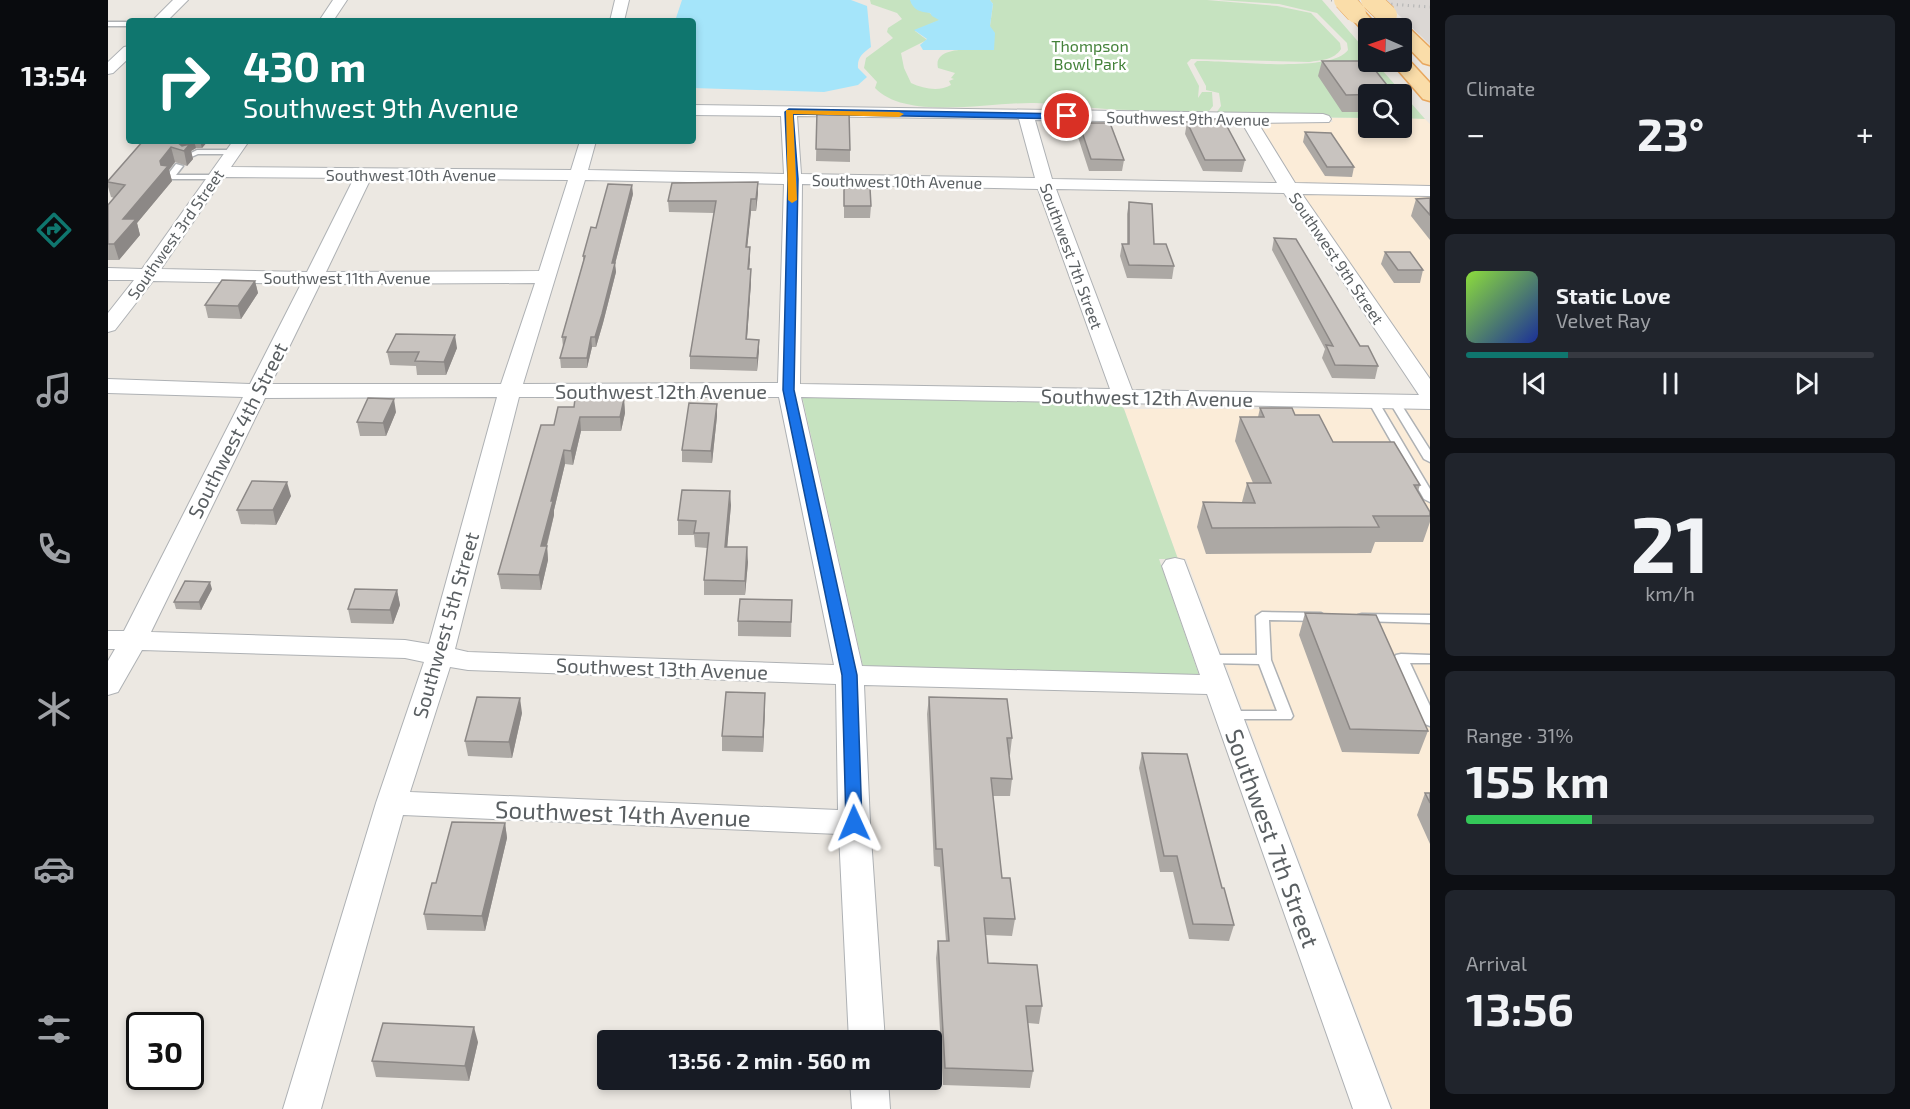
<!DOCTYPE html>
<meta charset="utf-8">
<style>
body{margin:0;font-family:"Exo 2",sans-serif;background:#20242c;color:#f1f3f6;height:100vh;display:flex;flex-direction:column;font-size:22px;white-space:nowrap}
*{box-sizing:border-box;margin:0}
p{font-size:20px;color:#9ea1a6}
.icon{flex:none;width:33px;height:33px;fill:none;stroke:currentColor;stroke-width:2;stroke-linecap:round;stroke-linejoin:round}
.map{position:relative;flex:1;overflow:hidden}
.side{display:flex;flex-direction:column;gap:15px;padding:15px;background:#0d0f14;width:480px}
.side>*{flex:none}
.hud{position:absolute;left:18px;top:18px;width:570px;height:126px;border-radius:6px;box-shadow:0 3px 9px #0003;background:#0f766e;color:#fff;overflow:hidden}
.needle{width:39px;rotate:272deg}
.controls{position:absolute;left:1250px;top:18px;display:grid;gap:12px}
.controls a{display:grid;place-items:center;width:54px;height:54px;border-radius:6px;background:#171b24;box-shadow:0 3px 9px #0003;font-size:30px}
.speed{position:absolute;left:18px;top:1012px;display:flex;gap:12px;font-size:30px;font-weight:700;text-align:center}
.speed>*{display:grid;place-content:center;width:78px;height:78px;border-radius:50%;background:#171b24;box-shadow:0 3px 9px #0003;line-height:1}
.speed .limit{border:3px solid #111;border-radius:9px;background:#fff;color:#111}
.pin{position:absolute;display:grid;place-items:center;width:51px;height:51px;color:#fff;margin:-26px;border:3px solid #fff;border-radius:50%;box-shadow:0 2px 6px #0007}
.me{position:absolute;width:66px;margin:-33px;rotate:359deg;stroke-linejoin:round;filter:drop-shadow(0 0 4px #0008)}
.turn{display:flex;align-items:center;gap:21px;height:126px;padding:0 18px;font-size:27px}
.turn .icon{width:78px;height:78px;stroke-width:2.5}
.turn b{display:block;font-size:42px;line-height:51px}
.big{font-size:45px;font-weight:700;line-height:1.1}
.side .tile{flex:1;display:flex;flex-direction:column;justify-content:center;gap:9px;min-width:0;padding:0 21px;border-radius:9px;background:#20242c}
.side .dial{align-items:center;gap:0}
.dial b{font-size:78px;line-height:1}
.song{display:flex;align-items:center;gap:18px}
.cover{width:72px;height:72px;border-radius:9px;background:linear-gradient(135deg,hsl(90 70% 55%),hsl(230 70% 35%))}
.played{height:6px;border-radius:3px;background:linear-gradient(90deg,#0f766e 25%,#363941 25%)}
.keys{display:flex;justify-content:space-around;direction:ltr}
.heat{display:flex;justify-content:space-between;align-items:center;font-size:33px;direction:ltr}
.charge{height:9px;border-radius:4px;background:linear-gradient(90deg,#34c759 31%,#363941 0)}
.trip{position:absolute;left:489px;top:1030px;width:345px;height:60px;border-radius:6px;background:#171b24;box-shadow:0 3px 9px #0003;font-weight:700;line-height:60px;text-align:center}
main{display:flex;flex:1;min-height:0}
.tab-bar{display:flex;flex-direction:column;width:108px;justify-content:space-around;align-items:center;background:#090b0e;color:#9ea1a6}
.tab-bar .icon{width:42px;height:42px}
.tab-bar .selected{color:#0f766e}
.tab-bar b{font-size:27px;color:#f1f3f6}
.map>svg:first-child{display:block}
.commercial{fill:#fbecd8}
.industrial{fill:#dbd7d4}
.green{fill:#c6e3c0}
.water{fill:#a5e5fa}
.lines{fill:none;stroke-linecap:round;stroke-linejoin:round}
.service-casing{stroke:#aeb1b4;stroke-width:3}
.minor-casing{stroke:#aeb1b4;stroke-width:2}
.primary-casing{stroke:#e8a75f;stroke-width:3}
.service{fill:#fff;fill-rule:evenodd}
.minor{fill:#fff;fill-rule:evenodd}
.primary{fill:#fadda9;fill-rule:evenodd}
.rail{stroke:#afb0b0;stroke-width:3;stroke-dasharray:1 4.5;stroke-linecap:butt}
.primary-bridge-casing{stroke:#e8a75f;stroke-width:21;stroke-linecap:butt}
.primary-bridge{stroke:#fadda9;stroke-width:20}
.wall{fill:#aca8a4}
.shaded-wall{fill:#8c8886}
.building{fill:#c8c3bf;stroke:#8c8886;stroke-width:1.5}
.route{fill:#1a73e8;stroke:#114b97;stroke-width:1.5}
.slow{fill:#f59e0b}
.labels{text-anchor:middle;dominant-baseline:central;stroke-width:5;stroke-linejoin:round;paint-order:stroke}
.far-park-label{font-size:16px;fill:#44823a;stroke:#fff}
.far-street-label{font-size:16px;fill:#5a5f62;stroke:#fff}
.street-label{font-size:20px;fill:#5a5f62;stroke:#fff}
.near-street-label{font-size:24px;fill:#5a5f62;stroke:#fff}
</style>
<main>
<nav class="tab-bar">
<b>13:54</b>
<svg class="icon selected" aria-label="directions" viewBox="0 0 24 24"><path d="M12 3l9 9-9 9-9-9zM9 14v-3h6M13 9l2 2-2 2"/></svg>
<svg class="icon" aria-label="music" viewBox="0 0 24 24"><path d="M9 18V5l10-2v13"/><circle cx="6" cy="18" r="3"/><circle cx="16" cy="16" r="3"/></svg>
<svg class="icon" aria-label="phone" viewBox="0 0 24 24"><path d="M5 4h4l2 5-3 2q2 4 5 5l2-3 5 2v4C11 20 4 13 5 4z"/></svg>
<svg class="icon" aria-label="climate" viewBox="0 0 24 24"><path d="M12 3v18M4 7l16 10M4 17L20 7"/></svg>
<svg class="icon" aria-label="car" viewBox="0 0 24 24"><path d="M5 17H2v-5l4-1 3-4h7l3 4 3 1v5h-3M9 17h6M6 11h13"/><circle cx="7" cy="17" r="2"/><circle cx="17" cy="17" r="2"/></svg>
<svg class="icon" aria-label="filters" viewBox="0 0 24 24"><path d="M4 7h16M4 17h16"/><circle cx="9" cy="7" r="2"/><circle cx="15" cy="17" r="2"/></svg>
</nav>
<div class="map">
<svg width="1322" height="1109" viewBox="0 0 1322 1109">
<rect width="100%" height="100%" fill="#ece8e2"/>
<path class="commercial" d="M1223 118H1260V128H1293V118L1317 119 1322 124V188L1189 185 1150 122H1225Z
M1193 192 1322 195V378Z
M1016 409H1322V1109H1285L1078 559H1070Z"/>
<path class="industrial" d="M1275 0H1322V45L1314 37Z"/>
<path class="green" d="M762 0H802L832 20 807 31 819 40 793 53 796 68 803 83C816 89 831 92 843 85L841 81 846 79 843 78 847 73 830 68C824 44 873 50 886 50L882 26 885 4 882 0H1099L1169 6 1203 13 1232 43 1233 49C1226 60 1213 60 1201 62L1083 59 1079 63 1091 86 1090 98 1094 92H1104L1105 106 1097 116H1026L1023 110C990 110 958 104 926 103 884 102 798 121 767 88L769 82 756 68 758 58 785 38 779 32 780 28 794 19 789 13 763 4Z
M1111 0H1214L1260 53V62H1267L1317 119 1293 118V94H1260V118L1106 116 1113 106 1111 93 1098 90V86L1086 64 1089 61C1120 60 1223 74 1240 50L1239 43 1209 13 1171 4Z
M694 396 1010 401 1016 409 1070 559H1051L1091 675 755 666Z"/>
<path class="water" d="M574 0H743L759 6 763 47C755 53 749 57 750 68L759 77 750 85 716 92 585 88V21H567Z
M802 0H882L885 4 882 26 887 33 886 50H815L812 45 819 39 806 30 831 20 824 16 822 13C812 12 805 10 802 0Z"/>
<g class="lines">
<g class="service-casing">
<path id="service" d="M0 22H21V26H0Z
M89 150H126L130 152 126 154H90L79 159 75 157Z
M68 164 75 166 68 175H108L112 177 108 179H59L58 177Z
M1265 398 1270 401 1322 489V502L1316 499 1260 401Z
M1286 398 1291 401 1322 450V462L1316 459 1281 401Z
M1154 612 1213 613 1219 617 1213 621 1161 620 1163 660 1185 716 1183 719H1116L1114 716 1116 713 1121 711H1169L1151 664 1100 663 1095 662 1093 659 1095 656 1100 655H1149L1148 616Z
M1254 614 1322 615V623L1250 621 1248 618 1250 615Z
M1293 654 1322 655V663H1302L1322 706V726L1317 724 1315 721 1286 658 1288 655Z"/>
</g>
<g class="minor-casing">
<path id="minor" d="M65 0H80L59 21H44Z
M225 0H239L225 21H211Z
M507 0H521L516 21H502Z
M21 46V58L5 73 0 74V62L16 47Z
M585 105 1215 114 1221 116 1223 119 1221 122 1150 123 1187 183 1322 186V196L1194 194 1322 379V409L693 397 754 666 1092 675 1054 566 1058 560 1067 558 1076 560 1283 1109H1245L1099 694 756 685 762 823 777 1041H741L731 834 295 815 213 1109H175L268 803 316 662 297 658 34 650 10 692 0 695V661L7 649H0V631H16L135 397 0 393V379L142 384 193 284 45 281 7 330 0 332V313L26 280H0V268L34 269 125 141H141L123 167 463 170 472 141H488L480 170 676 174 673 116 585 115ZM689 116 911 119 927 178 693 174ZM927 120 1134 123 1169 183 944 179ZM116 177 246 178 199 272 53 269ZM263 178 460 180 431 271 218 272ZM477 180 676 184 670 383 415 384ZM694 184 930 189 1002 389 692 384ZM948 189 1176 193 1311 395 1024 390ZM427 283 393 384H163L212 284ZM389 397 321 644 297 640 43 632 157 398ZM411 397H671L726 665 360 652 347 649ZM342 667 360 670 728 684 730 810 302 792Z
M742 1080H780L782 1109H744Z"/>
</g>
<g class="primary-casing">
<path id="primary" d="M1248 8 1254 9 1271 28H1260V33L1256 32 1239 13 1242 9Z
M1293 25 1299 26 1322 48V65L1315 63 1293 40V28H1285Z
M1293 57 1299 58 1322 83V101L1315 99 1283 62H1293Z"/>
</g>
<use href="#service" class="service"/>
<use href="#minor" class="minor"/>
<use href="#primary" class="primary"/>
<path class="rail" d="M1223 0 1322 7"/>
<g class="primary-bridge-casing">
<path id="primary-bridge" d="M1236 0 1248 13
M1263 0 1279 15"/>
</g>
<use href="#primary-bridge" class="primary-bridge"/>
</g>
<path class="wall" d="M1214 61 1260 94V112H1234L1210 76Z
M709 111 742 150V162L708 161Z
M1089 119 1137 160 1134 172 1095 171 1077 134 1079 122 1088 123Z
M971 123 1016 160 1014 171H981L969 134Z
M1197 132 1246 167 1244 177 1217 176 1195 142Z
M35 141H100L94 148H88L83 151 85 159 79 166 67 162 61 170 64 181 29 223 32 235 11 260H0V205L6 198 3 197 0 187V181Z
M650 182V193L648 211H643L639 247 642 259 641 269H643V282L639 339 651 340 649 371 582 369V356L606 213 561 212 560 201Z
M736 188 763 206 762 218H736Z
M525 194 507 264 508 272 495 323 488 347H484L479 368H453L452 358 455 347 454 337 475 262V256L488 228Z
M1322 198V240L1303 216 1308 199Z
M1021 202 1046 244 1066 266 1064 279 1019 278 1012 256 1014 244H1019V214Z
M1166 238 1252 346 1270 366 1267 379 1224 378 1214 358 1217 349 1164 250Z
M1277 252 1315 270 1312 283H1286L1273 264Z
M147 281 150 293 133 319 100 318 97 305Z
M349 348 338 375H309L308 366 282 365 279 352Z
M516 399 517 413 513 431H473L465 465 457 464 446 510V515L439 546 440 560 433 590 393 589 390 574 446 425 466 407Z
M609 404V416L604 463 574 462V450Z
M1152 408 1187 415 1225 442 1312 485 1310 491 1322 512V522L1315 542H1267L1263 553 1098 554 1089 527 1095 502H1134L1139 483H1145L1127 441 1132 417H1150Z
M288 412 278 436H252L249 422Z
M183 496 168 525 133 524 129 510Z
M623 505 619 547 640 562 637 595H596V580L599 548 587 547 586 535H570V520Z
M104 589 93 610 68 609 66 602Z
M289 590 292 605 285 624 243 623 240 609Z
M684 600 683 637 630 636V621Z
M1197 613 1320 731 1311 754 1234 752 1191 635Z
M821 697 904 738 902 755H901L904 779 902 796H885L894 878 907 919 904 936 878 935 880 963 934 1006 931 1024 920 1023 925 1071 922 1088 835 1085 828 958 830 941H838L832 867 826 866 819 714Z
M657 708 655 752 614 751V736Z
M414 713 404 758 360 756 357 741Z
M1034 753 1114 888 1126 925 1121 941 1081 939 1065 872H1052L1031 768Z
M1317 793H1322V844L1309 815Z
M397 823 399 838 377 931 319 930 316 914Z
M370 1042 361 1081 268 1077 264 1061Z"/>
<path class="shaded-wall" d="M70 141H86L88 148 83 151 85 159 79 166 76 151 69 142Z
M92 141H100L94 148Z
M63 147 67 162 61 170 64 181 29 223 32 235 11 260 6 244 15 219 52 161Z
M650 182V193L648 211V199Z
M524 185 525 194 507 264 508 272 495 323 488 347 487 337 504 263Z
M643 199V211L638 259V247Z
M642 247V259L640 282V269Z
M643 269V282L638 352V339Z
M147 281 150 293 133 319 130 306Z
M347 335 349 348 338 375 336 362Z
M483 337 484 347 479 368V358Z
M651 340V352L649 371V358Z
M286 399 288 412 278 436 275 423Z
M516 399 517 413 513 431 512 417Z
M609 404V416L604 463 603 451Z
M472 417 473 431 465 465 463 451Z
M456 450 457 464 446 510V515L435 560 433 546 443 501Z
M179 482 183 496 168 525 165 510Z
M622 491 623 505 618 561 617 547Z
M439 546 440 560 433 590 431 575Z
M639 547 640 562 637 595V581Z
M102 582 104 589 93 610 91 602Z
M289 590 292 605 285 624 282 610Z
M657 693V708L655 752V737Z
M412 698 414 713 404 758 401 742Z
M397 823 399 838 377 931 374 916Z
M366 1027 370 1042 361 1081 357 1066Z"/>
<path class="building" d="M1214 61H1260L1286 94 1238 95Z
M709 111 741 112 742 150 708 149Z
M1089 119H1115L1137 160H1097L1079 122 1091 123Z
M971 123H1002L1016 160 983 159Z
M1197 132 1223 133 1246 167H1219Z
M35 141H70L69 142 74 146 82 144 76 151 63 147 52 161 53 165 60 166 15 219H28L6 244H0V205L17 185 0 182V181Z
M650 182 648 199H643L638 247H642L640 269H643L638 339 651 340 649 358 582 356 608 201H560L564 183Z
M500 184 524 185 504 263H507L494 314 487 337H483L479 358H452L458 337H454L477 256H475L483 227 488 228Z
M736 188H762L763 206H736Z
M1322 198V215L1308 199Z
M1021 202 1044 204 1046 244H1058L1066 266 1021 265 1014 244H1021Z
M1166 238 1188 239 1252 346H1260L1270 366 1227 365 1218 345 1225 346Z
M1277 252H1302L1315 270H1290Z
M114 280 147 281 130 306 97 305Z
M288 334 347 335 336 362 307 361 311 352H279Z
M260 398 286 399 275 423 249 422Z
M467 399H516L512 417H472L463 451 456 450 443 501H445L433 546H439L431 575 390 574 433 425H446L450 407H466Z
M581 403 609 404 603 451 574 450Z
M1152 408H1184L1187 415H1211L1225 442H1286L1312 485H1306L1322 512V516H1265L1271 527 1104 528 1095 502 1147 503 1139 483H1163L1132 417H1156Z
M144 481 179 482 165 510H129Z
M574 490 622 491 617 547H639L637 581 596 580 601 533H586L588 521 570 520Z
M77 581 102 582 91 602H66Z
M247 589 289 590 282 610 240 609Z
M632 599 684 600 683 622 630 621Z
M1197 613 1268 615 1320 731 1242 729Z
M618 692 657 693 655 737 614 736Z
M369 697 412 698 401 742 357 741Z
M821 697 899 699 904 738H899L904 779 883 778 894 878H902L907 919 876 918 880 963 929 965 934 1006H918L925 1071 837 1068 830 941H841L834 849H828Z
M1034 753 1079 754 1114 888H1116L1126 925 1085 924 1069 856H1056Z
M1317 793H1322V803Z
M344 822 397 823 374 916 316 914 324 883H328Z
M275 1023 366 1027 357 1066 264 1061Z"/>
<path class="route" d="M681 109 959 114 963 116 959 119 685 114 690 179 686 390 749 675 754 823 752 827 746 829 740 827 738 823 734 675 675 390 680 179 677 112Z"/>
<path class="slow" d="M678 110 791 112 796 114 791 117 685 114 689 200 684 203 680 200Z"/>
<g class="labels">
<g class="far-park-label">
<text x="982" y="45">Thompson<tspan x="982" dy="18">Bowl Park</tspan></text>
</g>
<g class="far-street-label">
<text transform="translate(1080 118) rotate(1)">Southwest 9th Avenue</text>
<text x="303" y="174">Southwest 10th Avenue</text>
<text transform="translate(789 181) rotate(1)">Southwest 10th Avenue</text>
<text transform="translate(67 234) rotate(-55)">Southwest 3rd Street</text>
<text transform="translate(964 256) rotate(70)">Southwest 7th Street</text>
<text transform="translate(1229 258) rotate(56)">Southwest 9th Street</text>
<text x="239" y="277">Southwest 11th Avenue</text>
</g>
<g class="street-label">
<text x="553" y="391">Southwest 12th Avenue</text>
<text transform="translate(1039 397) rotate(1)">Southwest 12th Avenue</text>
<text transform="translate(129 430) rotate(-63)">Southwest 4th Street</text>
<text transform="translate(337 625) rotate(-74)">Southwest 5th Street</text>
<text transform="translate(554 668) rotate(2)">Southwest 13th Avenue</text>
</g>
<g class="near-street-label">
<text transform="translate(515 813) rotate(2)">Southwest 14th Avenue</text>
<text transform="translate(1165 838) rotate(70)">Southwest 7th Street</text>
</g>
</g>
</svg>
<div class="controls">
<a><svg class="needle" viewBox="-14 -14 28 28"><path d="M0-13l5 13h-10z" fill="#e53935"/><path d="M0 13l5-13h-10z" fill="#9ea1a6"/></svg></a>
<a><svg class="icon" aria-label="search" viewBox="0 0 24 24"><circle cx="10" cy="10" r="6"/><path d="M15 15l6 6"/></svg></a>
</div>
<div class="speed"><div class="limit">30</div></div>
<div class="pin" style="left:959px;top:116px;background:#d93025"><svg class="icon" aria-label="arrive" viewBox="0 0 24 24"><path d="M6 21V4h12l-3 4 3 4H6"/></svg></div>
<svg class="me" style="left:746px;top:823px" viewBox="-20 -20 40 40"><path d="M0-17L14 15 0 8-14 15z" fill="#1a73e8" stroke="#fff" stroke-width="4"/></svg>
<div class="trip">13:56 · 2 min · 560 m</div>
<div class="hud">
<div class="turn"><svg class="icon" aria-label="right" viewBox="0 0 24 24"><path d="M7 20v-9h11M14 6l5 5-5 5"/></svg><div><b>430 m</b>Southwest 9th Avenue</div></div>
</div>
</div>
<section class="side">
<div class="tile"><p>Climate</p>
<div class="heat"><a>−</a><b class="big">23°</b><a>+</a></div>
</div>
<div class="tile">
<div class="song"><i class="cover"></i><div><b>Static Love</b><p>Velvet Ray</p></div></div>
<div class="played"></div>
<div class="keys"><svg class="icon" aria-label="previous" viewBox="0 0 24 24"><path d="M18 5L8 12l10 7zM5 5v14"/></svg><svg class="icon" aria-label="pause" viewBox="0 0 24 24"><path d="M8 5v14M16 5v14"/></svg><svg class="icon" aria-label="next" viewBox="0 0 24 24"><path d="M6 5l10 7-10 7zM19 5v14"/></svg></div>
</div>
<div class="tile dial"><b>21</b><p>km/h</p></div>
<div class="tile"><p>Range · 31%</p><b class="big">155 km</b><div class="charge"></div></div>
<div class="tile"><p>Arrival</p><b class="big">13:56</b></div>
</section>
</main>
